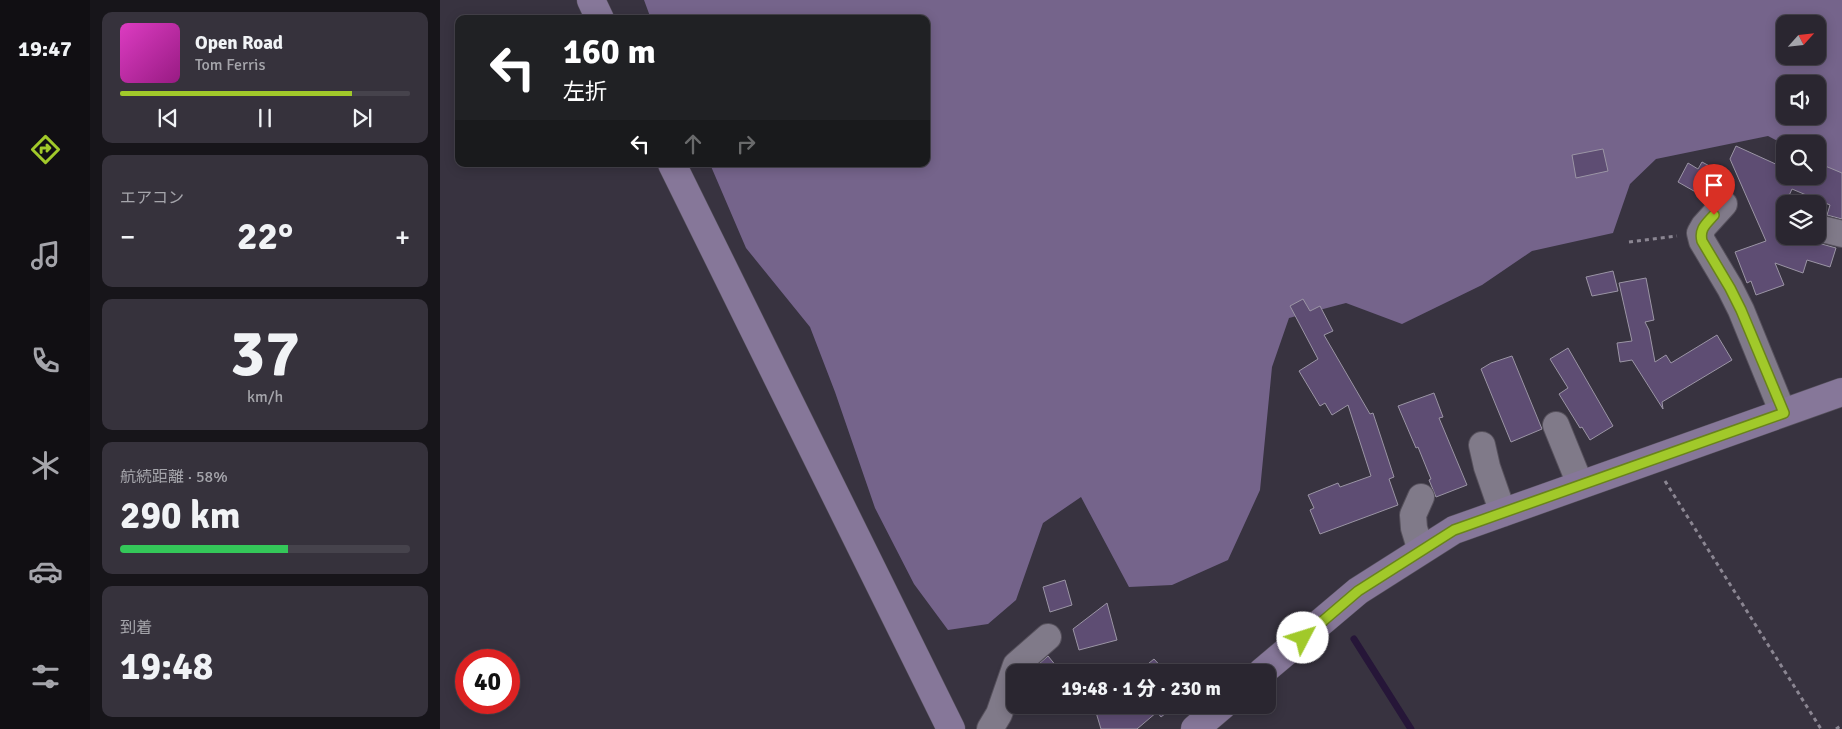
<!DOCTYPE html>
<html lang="ja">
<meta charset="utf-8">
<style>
body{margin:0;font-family:Signika,"Noto Sans JP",sans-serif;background:#36323c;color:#f1f3f6;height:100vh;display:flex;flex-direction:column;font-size:19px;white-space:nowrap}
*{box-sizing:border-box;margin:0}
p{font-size:16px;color:#a5a5ab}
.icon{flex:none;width:28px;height:28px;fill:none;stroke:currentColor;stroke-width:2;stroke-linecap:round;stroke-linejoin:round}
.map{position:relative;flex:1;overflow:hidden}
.sheet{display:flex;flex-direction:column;gap:12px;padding:12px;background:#17151a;width:350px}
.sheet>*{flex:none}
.banner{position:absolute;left:15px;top:15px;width:475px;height:152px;border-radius:10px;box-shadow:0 2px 12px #0003,0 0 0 1px #46434c;background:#202124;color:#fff;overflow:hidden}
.needle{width:32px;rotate:63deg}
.controls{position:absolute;left:1336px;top:15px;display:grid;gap:10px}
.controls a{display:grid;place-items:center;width:50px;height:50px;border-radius:10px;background:#2a2630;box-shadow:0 2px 12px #0003,0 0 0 1px #46434c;font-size:25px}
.speed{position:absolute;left:15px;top:649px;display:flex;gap:10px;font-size:25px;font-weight:700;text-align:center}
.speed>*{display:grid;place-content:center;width:65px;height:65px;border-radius:50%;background:#2a2630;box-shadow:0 2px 12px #0003,0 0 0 1px #46434c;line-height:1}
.speed .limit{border:8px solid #d22;background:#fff;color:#111}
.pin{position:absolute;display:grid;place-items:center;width:42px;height:42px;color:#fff;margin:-51px -21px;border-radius:50% 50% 50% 0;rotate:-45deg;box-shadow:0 0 5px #0007}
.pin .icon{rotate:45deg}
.me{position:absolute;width:55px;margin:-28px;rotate:50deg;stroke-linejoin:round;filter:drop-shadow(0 0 4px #0008)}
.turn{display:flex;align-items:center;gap:18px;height:105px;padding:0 25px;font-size:22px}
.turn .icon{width:65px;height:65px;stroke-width:2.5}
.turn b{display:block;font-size:35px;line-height:42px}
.lanes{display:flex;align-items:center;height:48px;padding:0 25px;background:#0003;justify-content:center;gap:25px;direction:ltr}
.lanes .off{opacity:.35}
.big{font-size:38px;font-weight:800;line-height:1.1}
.sheet .card{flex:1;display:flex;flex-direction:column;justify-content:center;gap:8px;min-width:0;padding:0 18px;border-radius:10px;background:#36323c}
.sheet .dial{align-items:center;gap:0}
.dial b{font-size:65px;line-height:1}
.song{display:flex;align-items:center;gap:15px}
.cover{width:60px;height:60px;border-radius:8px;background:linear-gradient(135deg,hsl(310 70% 55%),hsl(310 70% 35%))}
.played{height:5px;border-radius:2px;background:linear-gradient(90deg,#a1c92a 80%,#46434c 80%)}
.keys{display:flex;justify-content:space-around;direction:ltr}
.heat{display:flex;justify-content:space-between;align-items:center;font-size:28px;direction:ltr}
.charge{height:8px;border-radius:4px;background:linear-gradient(90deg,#34c759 58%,#46434c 0)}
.trip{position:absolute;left:566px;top:664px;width:270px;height:50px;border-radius:10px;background:#2a2630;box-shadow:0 2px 12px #0003,0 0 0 1px #46434c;font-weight:800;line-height:50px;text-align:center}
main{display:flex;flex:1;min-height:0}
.tab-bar{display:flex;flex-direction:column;width:90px;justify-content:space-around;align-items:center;background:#110f13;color:#a5a5ab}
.tab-bar .icon{width:35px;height:35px}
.tab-bar .selected{color:#a1c92a}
.tab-bar b{font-size:22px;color:#f1f3f6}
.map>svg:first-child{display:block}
.forest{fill:#75648b;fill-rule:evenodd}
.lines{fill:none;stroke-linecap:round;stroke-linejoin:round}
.stream{stroke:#261638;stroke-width:7}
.building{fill:#5e4d73;stroke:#9b95a5}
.street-casing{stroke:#56515c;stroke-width:28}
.secondary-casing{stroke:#56515c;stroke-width:29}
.path{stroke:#8b8692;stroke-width:3;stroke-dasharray:4 4;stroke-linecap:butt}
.street{stroke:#807a89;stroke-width:26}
.secondary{stroke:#867799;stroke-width:28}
.route-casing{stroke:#69831b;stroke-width:12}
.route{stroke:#a1c92a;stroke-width:9}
</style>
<main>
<nav class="tab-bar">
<b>19:47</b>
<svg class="icon selected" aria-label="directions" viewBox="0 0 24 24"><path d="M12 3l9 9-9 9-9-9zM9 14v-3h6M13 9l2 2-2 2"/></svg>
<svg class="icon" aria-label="music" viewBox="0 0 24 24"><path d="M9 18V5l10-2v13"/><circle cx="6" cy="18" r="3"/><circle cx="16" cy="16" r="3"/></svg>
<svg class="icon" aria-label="phone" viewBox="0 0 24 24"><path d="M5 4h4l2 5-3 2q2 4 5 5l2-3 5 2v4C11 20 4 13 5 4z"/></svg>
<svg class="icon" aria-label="climate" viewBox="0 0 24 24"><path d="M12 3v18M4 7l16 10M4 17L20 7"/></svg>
<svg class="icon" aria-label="car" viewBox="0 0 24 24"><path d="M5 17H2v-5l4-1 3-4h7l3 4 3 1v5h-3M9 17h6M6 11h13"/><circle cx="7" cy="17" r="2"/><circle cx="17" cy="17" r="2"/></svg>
<svg class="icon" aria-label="filters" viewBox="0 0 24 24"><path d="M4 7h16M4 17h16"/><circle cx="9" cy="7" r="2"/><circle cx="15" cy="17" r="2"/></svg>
</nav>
<section class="sheet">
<div class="card">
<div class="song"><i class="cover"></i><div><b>Open Road</b><p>Tom Ferris</p></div></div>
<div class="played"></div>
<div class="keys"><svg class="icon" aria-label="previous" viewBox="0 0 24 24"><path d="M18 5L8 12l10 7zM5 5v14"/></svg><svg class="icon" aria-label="pause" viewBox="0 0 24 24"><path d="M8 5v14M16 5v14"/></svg><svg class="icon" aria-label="next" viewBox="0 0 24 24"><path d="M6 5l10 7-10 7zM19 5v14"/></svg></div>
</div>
<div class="card"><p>エアコン</p>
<div class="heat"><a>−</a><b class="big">22°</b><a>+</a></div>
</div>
<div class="card dial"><b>37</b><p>km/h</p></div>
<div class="card"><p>航続距離 · 58%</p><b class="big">290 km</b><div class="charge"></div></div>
<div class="card"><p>到着</p><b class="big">19:48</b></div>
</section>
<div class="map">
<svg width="1402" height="729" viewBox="0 0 1402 729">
<rect width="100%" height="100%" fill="#383340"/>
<path class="forest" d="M204 0H1402V185L1382 163 1378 161V144L1345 145 1328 136 1216 159 1190 184 1173 233 1092 251 1042 285 962 324 906 303 849 318 832 367 820 490 788 560 732 585 689 587 641 497 603 523 576 600 548 624 508 630 474 584 435 508 395 392 370 327 306 248 270 164H486V19H211ZM1345 24H1378V56H1345ZM1345 84H1378V116H1345Z"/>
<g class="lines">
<path class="stream" d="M914 639 971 729"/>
</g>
<path class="building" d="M1296 146 1340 166 1345 155V176H1378V163L1402 173V219L1387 215 1390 205 1352 189 1337 222 1345 230V236H1369L1378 243 1396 248 1390 267 1367 260 1363 273 1335 263 1344 285 1316 295 1311 281 1307 283 1295 252 1326 241 1290 159Z
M1163 149 1168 171 1136 178 1132 155Z
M1262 162 1294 179 1288 190H1279L1268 199 1238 182 1248 163 1258 169Z
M1173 271 1178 291 1152 296 1146 277Z
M1206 278 1214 320 1205 322 1209 330 1215 362 1226 355 1231 363 1277 335 1292 360 1222 402 1223 409 1192 360 1180 362 1177 343 1192 341 1179 283Z
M863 299 870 311 880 306 893 331 884 335 930 414 933 413 954 477 949 479 958 505 880 534 870 510 874 508 868 495 898 483 900 487 931 476 908 405 892 415 885 403 880 406 859 371 878 359 850 306Z
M1128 348 1173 426 1150 440 1142 427 1140 428 1119 394 1128 388 1110 359Z
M1072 356 1102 429 1071 442 1041 369 1051 363Z
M994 393 1003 417 999 418 1027 485 996 497 989 480 991 479 978 447 976 448 958 406Z
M625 580 632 605 610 612 603 587Z
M667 603 677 640 639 650 633 629Z
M608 656 621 672H590Z
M714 659 726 672H698Z
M660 705H736L721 717 717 712 697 729H661L655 709Z"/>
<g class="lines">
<g class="street-casing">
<path id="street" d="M1284 204 1264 226 1260 233 1262 241 1290 288 1301 310 1343 413
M1382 229 1402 234
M1116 425 1140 484
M1042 445 1047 467 1063 513
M981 497 973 515 974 528 981 551
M550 729 559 714 576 665 608 637"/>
</g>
<g class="secondary-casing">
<path id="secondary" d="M151 0 160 19
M232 164 511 729
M822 672 918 591 1014 530 1402 392
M755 729 783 705"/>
</g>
<path class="path" d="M1189 242 1237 236
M1225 481 1381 729
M1396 729 1402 725"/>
<use href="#street" class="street"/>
<use href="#secondary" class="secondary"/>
</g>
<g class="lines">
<g class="route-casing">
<path id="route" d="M863 638 918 591 1014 530 1344 413 1301 310 1290 288 1262 241C1259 229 1266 224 1274 215"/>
</g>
<use href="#route" class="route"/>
</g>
</svg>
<div class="controls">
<a><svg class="needle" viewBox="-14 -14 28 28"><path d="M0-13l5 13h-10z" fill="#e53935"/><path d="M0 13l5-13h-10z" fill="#a5a5ab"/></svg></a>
<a><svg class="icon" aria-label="sound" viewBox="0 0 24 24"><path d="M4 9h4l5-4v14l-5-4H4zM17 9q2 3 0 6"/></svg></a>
<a><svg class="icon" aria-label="search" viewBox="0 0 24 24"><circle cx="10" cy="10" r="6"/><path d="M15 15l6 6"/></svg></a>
<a><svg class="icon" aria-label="layers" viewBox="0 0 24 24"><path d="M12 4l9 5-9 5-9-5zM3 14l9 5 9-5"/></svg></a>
</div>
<div class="speed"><div class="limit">40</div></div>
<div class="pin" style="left:1274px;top:215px;background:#d93025"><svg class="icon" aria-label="arrive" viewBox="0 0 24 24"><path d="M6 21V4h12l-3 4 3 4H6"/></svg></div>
<svg class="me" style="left:863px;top:638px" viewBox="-20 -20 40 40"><circle r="19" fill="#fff"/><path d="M0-13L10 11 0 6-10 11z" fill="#a1c92a"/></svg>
<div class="trip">19:48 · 1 分 · 230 m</div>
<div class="banner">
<div class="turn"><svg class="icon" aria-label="left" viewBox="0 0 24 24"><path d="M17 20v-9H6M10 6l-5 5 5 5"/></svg><div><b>160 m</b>左折</div></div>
<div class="lanes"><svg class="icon" aria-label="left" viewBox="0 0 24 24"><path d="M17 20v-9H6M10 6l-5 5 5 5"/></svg><svg class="icon off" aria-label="ahead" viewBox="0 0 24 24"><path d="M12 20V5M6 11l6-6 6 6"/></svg><svg class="icon off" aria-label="right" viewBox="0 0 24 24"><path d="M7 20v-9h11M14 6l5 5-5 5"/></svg></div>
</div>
</div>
</main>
